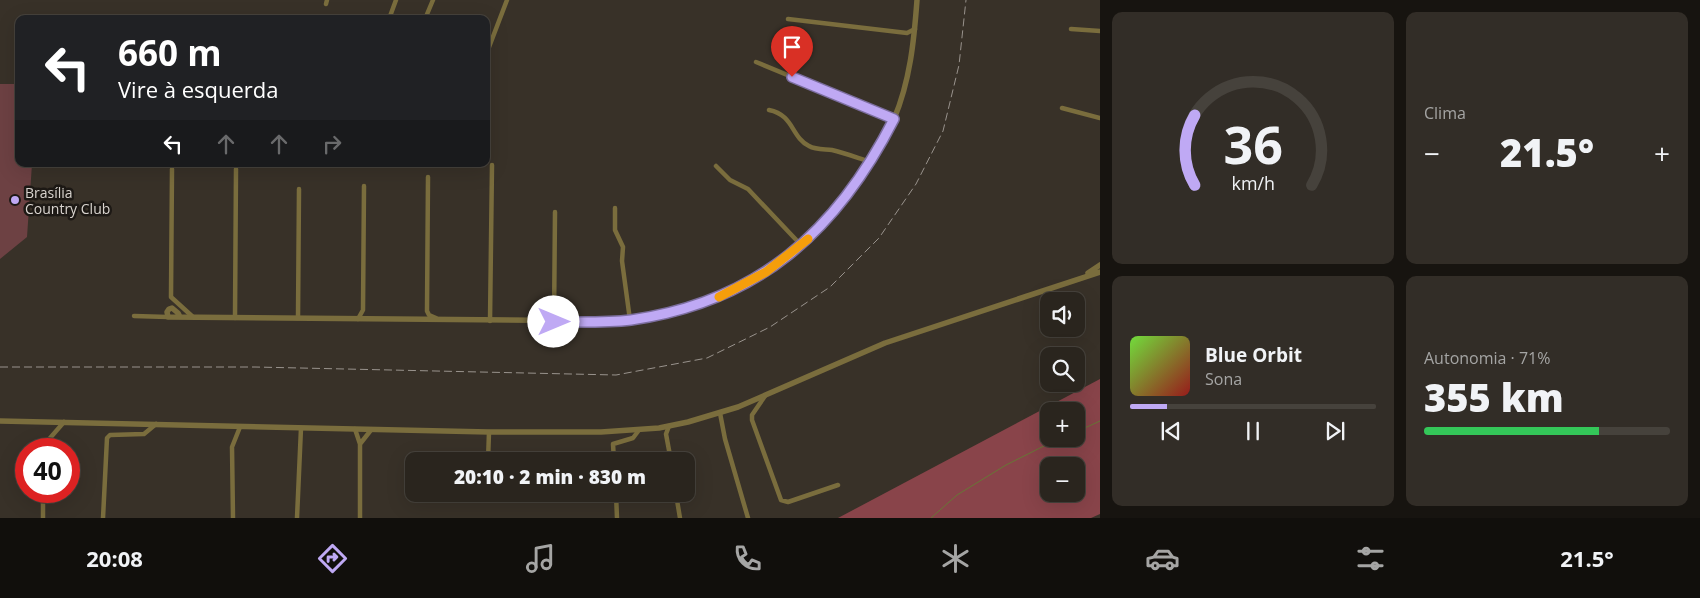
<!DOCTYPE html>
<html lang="pt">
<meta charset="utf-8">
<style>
body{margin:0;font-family:"Open Sans",sans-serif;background:#322d27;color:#f1f3f6;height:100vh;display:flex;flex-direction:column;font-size:19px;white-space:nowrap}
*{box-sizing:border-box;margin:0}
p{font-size:16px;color:#a5a5a4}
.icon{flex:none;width:28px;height:28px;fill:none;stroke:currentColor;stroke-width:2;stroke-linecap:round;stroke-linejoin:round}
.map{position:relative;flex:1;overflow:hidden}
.panel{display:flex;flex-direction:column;gap:12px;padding:12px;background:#171410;width:600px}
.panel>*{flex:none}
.banner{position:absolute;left:15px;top:15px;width:475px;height:152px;border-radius:10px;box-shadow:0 5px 20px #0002,0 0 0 1px #46423c;background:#202124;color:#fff;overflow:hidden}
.fabs{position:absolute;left:1040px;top:292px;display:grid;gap:10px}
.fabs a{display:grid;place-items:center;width:45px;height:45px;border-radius:10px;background:#2a251e;box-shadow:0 5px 20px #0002,0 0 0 1px #46423c;font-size:25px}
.speed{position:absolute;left:15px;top:438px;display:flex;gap:10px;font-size:25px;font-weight:700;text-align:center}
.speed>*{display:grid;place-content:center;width:65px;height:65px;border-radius:50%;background:#2a251e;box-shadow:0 5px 20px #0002,0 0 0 1px #46423c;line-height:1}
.speed .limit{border:8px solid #d22;background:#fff;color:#111}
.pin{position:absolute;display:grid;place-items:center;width:42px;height:42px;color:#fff;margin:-51px -21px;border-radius:50% 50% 50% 0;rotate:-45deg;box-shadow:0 0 5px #0007}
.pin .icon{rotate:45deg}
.me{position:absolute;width:55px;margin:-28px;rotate:90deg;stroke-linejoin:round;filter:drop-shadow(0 0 4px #0008)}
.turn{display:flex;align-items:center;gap:18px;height:105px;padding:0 20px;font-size:22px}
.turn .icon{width:65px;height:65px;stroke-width:2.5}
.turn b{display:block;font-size:35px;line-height:42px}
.lanes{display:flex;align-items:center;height:48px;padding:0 20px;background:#0003;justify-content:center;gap:25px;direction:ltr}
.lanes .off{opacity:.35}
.big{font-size:38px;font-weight:800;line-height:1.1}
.panel .widget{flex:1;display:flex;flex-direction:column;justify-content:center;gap:8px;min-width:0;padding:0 18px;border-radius:10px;background:#322d27}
.panel .dial{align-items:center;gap:0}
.dial svg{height:130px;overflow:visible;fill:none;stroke:#46423c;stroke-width:7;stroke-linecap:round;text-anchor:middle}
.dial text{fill:#f1f3f6;stroke:none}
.song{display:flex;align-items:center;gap:15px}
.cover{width:60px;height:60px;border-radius:8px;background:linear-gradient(135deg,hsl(100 70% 55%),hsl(0 70% 35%))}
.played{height:5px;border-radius:2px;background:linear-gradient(90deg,#bfa9f4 15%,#46423c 15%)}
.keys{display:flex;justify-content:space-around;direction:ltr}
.heat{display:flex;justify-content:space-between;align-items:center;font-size:28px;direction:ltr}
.charge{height:8px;border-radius:4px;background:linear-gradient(90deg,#34c759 71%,#46423c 0)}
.panel .tiles{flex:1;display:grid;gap:12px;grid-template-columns:repeat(2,1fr)}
.trip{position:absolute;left:405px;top:452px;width:290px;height:50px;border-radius:10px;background:#2a251e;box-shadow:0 5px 20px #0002,0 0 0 1px #46423c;font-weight:800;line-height:50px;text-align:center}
.tabs{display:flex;height:80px;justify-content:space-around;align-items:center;background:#110f0c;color:#a5a5a4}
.tabs .icon{width:35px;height:35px}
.tabs .current{color:#bfa9f4}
.tabs b{font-size:22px;color:#f1f3f6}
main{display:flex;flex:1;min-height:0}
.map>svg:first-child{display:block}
.green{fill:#6d4143}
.forest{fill:#89444a;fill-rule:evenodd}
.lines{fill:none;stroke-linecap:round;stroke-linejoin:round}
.stream{stroke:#677735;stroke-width:1}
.minor{stroke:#7a6d3d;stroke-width:4.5}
.tertiary{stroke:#7a6d3d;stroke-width:5.5}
.rail{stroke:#99938d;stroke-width:1;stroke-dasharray:8 4;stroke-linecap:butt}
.route-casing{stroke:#7c6e9f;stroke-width:12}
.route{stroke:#bfa9f4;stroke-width:9}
.slow{stroke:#f59e0b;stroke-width:9}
.poi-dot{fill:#bfa9f4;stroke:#1d1915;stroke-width:2}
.labels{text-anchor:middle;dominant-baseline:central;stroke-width:5;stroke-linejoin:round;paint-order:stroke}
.poi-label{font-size:14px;fill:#d9d4cf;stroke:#1d1915;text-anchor:start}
</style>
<main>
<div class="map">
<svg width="1100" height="518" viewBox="0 0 1100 518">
<rect width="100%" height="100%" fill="#383128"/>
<path class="green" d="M0 84H19V164H32L27 237 0 259Z"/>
<path class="forest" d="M1100 379V514L1091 518H838ZM1049 411H1076V439H1049ZM1049 466H1076V494H1049Z"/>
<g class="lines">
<path class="stream" d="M1076 432 1100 421
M931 518 957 495 1006 465 1058 439"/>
<path class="minor" d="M326 4 327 0
M389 19 396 0
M425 19 433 0
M788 19 907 33 915 29
M1071 29 1100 31
M486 55 507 0
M756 62 894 119
M1062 108 1100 118
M769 110C794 115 791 137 809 146 816 150 825 149 832 150 845 153 858 158 871 162
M716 166 730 180 748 189 801 245
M172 169 171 297 193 317
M428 177 427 311 429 315 436 318
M615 208V230L623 247 622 261 630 320
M134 316 168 317
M235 318 236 169
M298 318 299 189
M358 319 363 310 364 186
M490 321 492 165
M554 322 555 212
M765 396 752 415V420L781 500 788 502 838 485
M720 413 725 439 748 518
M669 426 666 434 671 461
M355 429 360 444V518
M360 444 371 430
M44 449V445L64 422
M488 461 489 432
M614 461 613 444 633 438 639 430
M616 494 617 518
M676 494 680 518
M43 518V491
M103 518 107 438 110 435 144 434 156 424
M233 518 232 447 240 427
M297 518 301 428"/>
<path class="tertiary" d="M1088 273 1100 265
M180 317 178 313 172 308 169 309 167 312 168 317 613 321C716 313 799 265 858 181 872 162 885 141 894 119 910 81 914 41 917 0
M0 421 489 432H601L659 428 688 422 738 407 885 343 1100 272"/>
<path class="rail" d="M0 367H255L616 375 707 358 770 327 830 287 879 238 916 184 943 131 959 65 966 0"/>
</g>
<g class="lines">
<g class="route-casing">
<path id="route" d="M554 322C580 322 606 323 631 320 758 302 837 231 894 119L792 77"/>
</g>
<use href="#route" class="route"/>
<path class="slow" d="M719 297 766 272 808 239"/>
</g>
<circle class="poi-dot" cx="15" cy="200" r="5"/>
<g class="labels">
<g class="poi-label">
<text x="25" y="192">Brasília<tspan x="25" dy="16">Country Club</tspan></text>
</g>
</g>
</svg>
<div class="fabs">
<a><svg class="icon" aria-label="sound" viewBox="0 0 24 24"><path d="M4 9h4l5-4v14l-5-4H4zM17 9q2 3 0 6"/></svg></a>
<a><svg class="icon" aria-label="search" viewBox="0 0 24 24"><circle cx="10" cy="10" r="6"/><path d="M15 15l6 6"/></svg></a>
<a>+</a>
<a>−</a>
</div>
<div class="speed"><div class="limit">40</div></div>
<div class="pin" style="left:792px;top:77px;background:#d93025"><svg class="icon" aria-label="arrive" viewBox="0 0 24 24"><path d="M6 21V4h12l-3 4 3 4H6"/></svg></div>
<svg class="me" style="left:554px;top:322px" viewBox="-20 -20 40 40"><circle r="19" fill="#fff"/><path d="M0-13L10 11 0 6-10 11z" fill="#bfa9f4"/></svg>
<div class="trip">20:10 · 2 min · 830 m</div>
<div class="banner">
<div class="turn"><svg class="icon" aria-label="left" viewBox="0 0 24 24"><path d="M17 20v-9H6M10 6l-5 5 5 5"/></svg><div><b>660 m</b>Vire à esquerda</div></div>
<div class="lanes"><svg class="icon" aria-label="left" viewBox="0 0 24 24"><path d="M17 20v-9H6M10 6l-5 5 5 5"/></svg><svg class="icon off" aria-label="ahead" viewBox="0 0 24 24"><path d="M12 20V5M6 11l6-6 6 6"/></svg><svg class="icon off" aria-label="ahead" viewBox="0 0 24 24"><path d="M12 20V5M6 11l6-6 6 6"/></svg><svg class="icon off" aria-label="right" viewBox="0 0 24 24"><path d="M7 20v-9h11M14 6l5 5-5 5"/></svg></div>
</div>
</div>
<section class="panel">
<div class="tiles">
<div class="widget dial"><svg viewBox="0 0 100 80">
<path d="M14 69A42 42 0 1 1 86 69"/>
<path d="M14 69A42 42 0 0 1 14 26" stroke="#bfa9f4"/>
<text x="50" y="56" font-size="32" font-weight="700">36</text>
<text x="50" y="72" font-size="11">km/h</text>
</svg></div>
<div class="widget"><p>Clima</p>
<div class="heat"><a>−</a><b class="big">21.5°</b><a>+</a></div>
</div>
<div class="widget">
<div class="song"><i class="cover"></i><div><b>Blue Orbit</b><p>Sona</p></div></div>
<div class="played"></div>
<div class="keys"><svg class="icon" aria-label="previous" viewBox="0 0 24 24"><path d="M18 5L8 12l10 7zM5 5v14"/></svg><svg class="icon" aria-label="pause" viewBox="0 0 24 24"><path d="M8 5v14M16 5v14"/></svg><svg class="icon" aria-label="next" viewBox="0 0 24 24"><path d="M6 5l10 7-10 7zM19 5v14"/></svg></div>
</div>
<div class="widget"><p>Autonomia · 71%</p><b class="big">355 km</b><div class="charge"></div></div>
</div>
</section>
</main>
<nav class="tabs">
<b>20:08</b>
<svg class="icon current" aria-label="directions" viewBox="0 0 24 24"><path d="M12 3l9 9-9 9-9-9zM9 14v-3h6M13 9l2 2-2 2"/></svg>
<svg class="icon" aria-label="music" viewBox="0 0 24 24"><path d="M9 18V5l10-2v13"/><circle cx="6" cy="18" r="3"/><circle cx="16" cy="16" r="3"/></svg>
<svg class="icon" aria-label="phone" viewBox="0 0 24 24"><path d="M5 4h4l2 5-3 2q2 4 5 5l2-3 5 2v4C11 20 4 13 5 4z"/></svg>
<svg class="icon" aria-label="climate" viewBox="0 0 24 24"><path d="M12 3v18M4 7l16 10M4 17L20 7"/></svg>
<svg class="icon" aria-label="car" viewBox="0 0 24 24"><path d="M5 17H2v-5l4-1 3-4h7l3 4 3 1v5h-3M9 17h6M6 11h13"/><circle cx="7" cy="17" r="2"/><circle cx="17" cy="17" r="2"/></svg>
<svg class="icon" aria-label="filters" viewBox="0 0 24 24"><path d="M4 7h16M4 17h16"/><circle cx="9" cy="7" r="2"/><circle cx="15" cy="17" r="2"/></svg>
<b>21.5°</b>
</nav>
